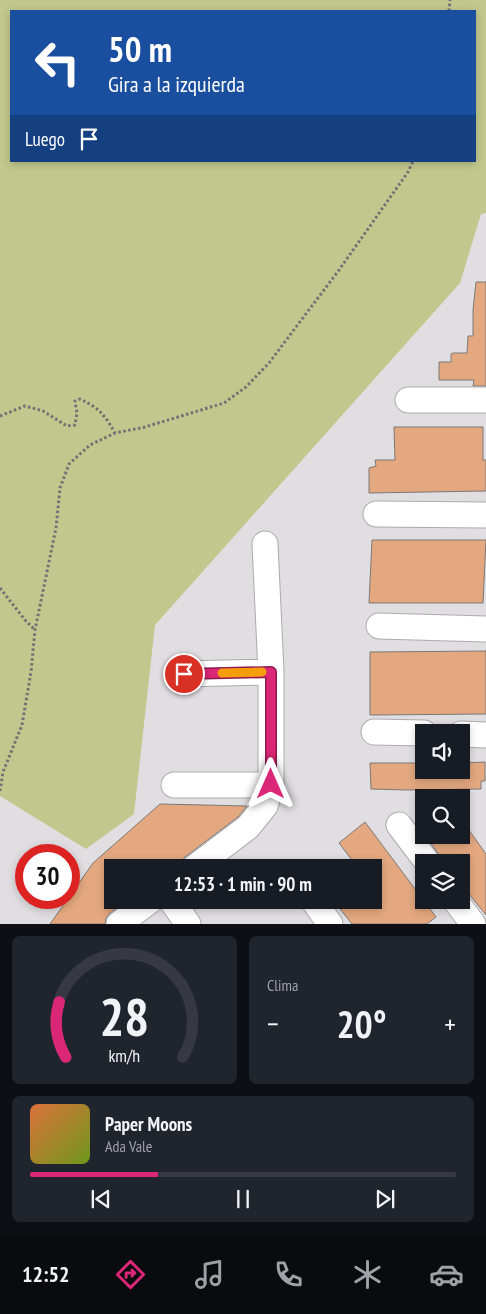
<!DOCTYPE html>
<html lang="es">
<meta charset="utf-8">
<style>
body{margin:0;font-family:"PT Sans Narrow",sans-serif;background:#20242c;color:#f1f3f6;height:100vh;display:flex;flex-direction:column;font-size:19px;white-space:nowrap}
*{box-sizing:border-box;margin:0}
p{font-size:16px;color:#9ea1a6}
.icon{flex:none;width:28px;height:28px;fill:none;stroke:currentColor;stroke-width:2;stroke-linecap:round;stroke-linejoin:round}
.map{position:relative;height:924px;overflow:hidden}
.panel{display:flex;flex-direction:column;gap:12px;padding:12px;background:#0d0f14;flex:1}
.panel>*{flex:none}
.hud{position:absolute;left:10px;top:10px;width:466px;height:152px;border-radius:0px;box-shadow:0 2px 8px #0003;background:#1a4fa0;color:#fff;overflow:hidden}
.controls{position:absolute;left:415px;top:724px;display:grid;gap:10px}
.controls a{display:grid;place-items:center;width:55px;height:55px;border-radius:0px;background:#171b24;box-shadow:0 2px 8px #0003;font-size:25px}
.speed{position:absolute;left:15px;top:844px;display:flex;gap:10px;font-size:25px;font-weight:700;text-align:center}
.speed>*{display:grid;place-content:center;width:65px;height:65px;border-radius:50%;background:#171b24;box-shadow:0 2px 8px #0003;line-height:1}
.speed .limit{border:8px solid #d22;background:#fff;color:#111}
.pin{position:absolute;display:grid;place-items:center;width:42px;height:42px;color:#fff;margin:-21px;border:2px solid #fff;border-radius:50%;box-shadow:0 1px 5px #0007}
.me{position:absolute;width:55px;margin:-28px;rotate:0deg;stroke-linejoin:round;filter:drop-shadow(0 0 4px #0008)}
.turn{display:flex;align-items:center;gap:18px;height:105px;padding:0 15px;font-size:22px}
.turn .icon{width:65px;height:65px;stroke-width:2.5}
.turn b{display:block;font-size:35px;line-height:42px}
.then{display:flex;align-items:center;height:48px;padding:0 15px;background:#0003;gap:10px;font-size:19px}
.big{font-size:38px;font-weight:600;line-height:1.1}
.panel .card{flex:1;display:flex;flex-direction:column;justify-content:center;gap:8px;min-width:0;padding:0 18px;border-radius:8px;background:#20242c}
.panel .dial{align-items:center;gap:0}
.dial svg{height:130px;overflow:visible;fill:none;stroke:#363941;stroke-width:7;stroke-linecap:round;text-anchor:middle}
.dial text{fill:#f1f3f6;stroke:none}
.song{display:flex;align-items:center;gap:15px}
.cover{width:60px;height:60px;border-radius:8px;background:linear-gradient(135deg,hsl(20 70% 55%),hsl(80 70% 35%))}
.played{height:5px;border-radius:2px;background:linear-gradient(90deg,#db2777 30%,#363941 30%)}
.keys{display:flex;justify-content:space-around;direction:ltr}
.heat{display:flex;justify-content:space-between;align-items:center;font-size:28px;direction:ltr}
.panel .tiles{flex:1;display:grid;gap:12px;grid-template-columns:1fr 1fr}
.card:last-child{grid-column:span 2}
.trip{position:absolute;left:104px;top:859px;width:278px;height:50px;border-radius:0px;background:#171b24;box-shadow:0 2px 8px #0003;font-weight:600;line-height:50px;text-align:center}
.tab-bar{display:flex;height:80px;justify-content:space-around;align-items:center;background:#090b0e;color:#9ea1a6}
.tab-bar .icon{width:35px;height:35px}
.tab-bar .current{color:#db2777}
.tab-bar b{font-size:22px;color:#f1f3f6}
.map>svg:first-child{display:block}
.green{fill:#c1c88d;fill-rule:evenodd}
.building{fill:#e3a87f;stroke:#7c7876}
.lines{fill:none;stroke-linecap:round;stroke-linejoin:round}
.minor-casing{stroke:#acaaae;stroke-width:27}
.path{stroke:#727173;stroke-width:3;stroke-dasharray:2.5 2.5;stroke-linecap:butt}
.minor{stroke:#fff;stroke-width:25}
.route-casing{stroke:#8e194d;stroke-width:12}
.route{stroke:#db2777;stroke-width:9}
.slow{stroke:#f59e0b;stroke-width:9}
</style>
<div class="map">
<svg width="486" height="924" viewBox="0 0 486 924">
<rect width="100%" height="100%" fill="#e1dee2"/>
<path class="green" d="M0 0H486V213L481 214 460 283 155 625 134 814 86 849 0 796ZM11 11H475V161H11Z"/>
<path class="building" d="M476 282H486V386H473L474 380H439V362H451V354L453 353H467L468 336H473V310Z
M394 427H483V460H486V491L369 493V468L376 466 375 460H395Z
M372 540H486L483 603H369Z
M486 651V714L370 715V652Z
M485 762V781H481V789L406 790 371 789 370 763H424V770H461V763Z
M160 804 247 806 238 817 185 857 181 862 180 868H112V900H127L110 913 106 918 105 924H50L93 863Z
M461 819 486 854V915L461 884V862H444L425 835H461Z
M365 822 436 917 427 924H352L333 900H372V868H358L339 843Z"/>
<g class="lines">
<g class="minor-casing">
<path id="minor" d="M408 400H486
M376 514 486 515
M379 626 486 629
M183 674 271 672
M374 732 424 733
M461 734 486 735
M174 785H271
M399 825 427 862
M194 868 248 827 265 806 271 785V672L265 544
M171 900 188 924
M313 900 330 924
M455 900 473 924
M119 924 151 900"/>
</g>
<path class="path" d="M449 11 450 0
M0 416 25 406 43 411 67 426 75 425 77 413 75 401 80 399C99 408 105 415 115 433L145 427 224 403 246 387 269 363 339 270 408 172 413 161
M0 588 25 620 35 630
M0 791 3 772 22 725 31 672 35 630 56 528 60 488 69 464 90 445 115 433"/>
<use href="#minor" class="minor"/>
</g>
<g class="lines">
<g class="route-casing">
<path id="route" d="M184 674 271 672V784"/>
</g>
<use href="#route" class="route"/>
<path class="slow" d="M222 673 262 672"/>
</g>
</svg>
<div class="controls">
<a><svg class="icon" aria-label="sound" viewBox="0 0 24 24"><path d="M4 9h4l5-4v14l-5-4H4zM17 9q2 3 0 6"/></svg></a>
<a><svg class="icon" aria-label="search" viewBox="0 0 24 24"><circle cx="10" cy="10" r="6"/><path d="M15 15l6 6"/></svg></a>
<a><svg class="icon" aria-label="layers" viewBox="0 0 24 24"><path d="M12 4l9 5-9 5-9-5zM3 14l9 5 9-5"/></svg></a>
</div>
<div class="speed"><div class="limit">30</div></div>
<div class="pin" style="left:184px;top:674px;background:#d93025"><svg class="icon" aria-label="arrive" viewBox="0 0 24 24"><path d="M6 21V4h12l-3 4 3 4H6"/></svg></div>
<svg class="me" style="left:271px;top:784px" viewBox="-20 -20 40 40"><path d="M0-17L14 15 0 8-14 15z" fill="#db2777" stroke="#fff" stroke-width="4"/></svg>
<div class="trip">12:53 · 1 min · 90 m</div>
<div class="hud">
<div class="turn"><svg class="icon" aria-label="left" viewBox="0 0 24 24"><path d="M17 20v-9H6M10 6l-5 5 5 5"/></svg><div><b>50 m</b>Gira a la izquierda</div></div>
<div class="then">Luego<svg class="icon" aria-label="arrive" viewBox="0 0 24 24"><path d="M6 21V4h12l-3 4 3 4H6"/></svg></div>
</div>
</div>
<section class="panel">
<div class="tiles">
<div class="card dial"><svg viewBox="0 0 100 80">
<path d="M14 69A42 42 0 1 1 86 69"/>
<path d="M14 69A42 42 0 0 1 10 35" stroke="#db2777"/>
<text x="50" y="56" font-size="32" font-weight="700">28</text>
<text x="50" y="72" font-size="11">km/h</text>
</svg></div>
<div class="card"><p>Clima</p>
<div class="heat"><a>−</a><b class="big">20°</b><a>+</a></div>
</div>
<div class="card">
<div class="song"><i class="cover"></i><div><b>Paper Moons</b><p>Ada Vale</p></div></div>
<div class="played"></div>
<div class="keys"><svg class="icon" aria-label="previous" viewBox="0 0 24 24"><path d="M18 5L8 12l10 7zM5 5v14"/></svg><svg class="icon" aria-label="pause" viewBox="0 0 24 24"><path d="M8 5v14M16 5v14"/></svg><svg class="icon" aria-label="next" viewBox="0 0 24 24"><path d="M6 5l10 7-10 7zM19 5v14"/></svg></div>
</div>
</div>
</section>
<nav class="tab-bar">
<b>12:52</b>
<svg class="icon current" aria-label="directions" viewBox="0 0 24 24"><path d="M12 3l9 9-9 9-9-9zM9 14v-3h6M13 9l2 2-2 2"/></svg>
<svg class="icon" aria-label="music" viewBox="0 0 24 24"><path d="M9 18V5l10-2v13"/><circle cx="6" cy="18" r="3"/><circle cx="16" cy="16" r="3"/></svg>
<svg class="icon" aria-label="phone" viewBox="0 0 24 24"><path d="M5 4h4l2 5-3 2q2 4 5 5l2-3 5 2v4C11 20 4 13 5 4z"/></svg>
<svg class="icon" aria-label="climate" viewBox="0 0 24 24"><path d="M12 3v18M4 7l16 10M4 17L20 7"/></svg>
<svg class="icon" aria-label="car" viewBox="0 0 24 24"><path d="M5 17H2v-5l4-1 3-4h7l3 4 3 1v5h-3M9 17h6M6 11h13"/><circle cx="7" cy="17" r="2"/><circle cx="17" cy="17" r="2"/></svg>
</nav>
